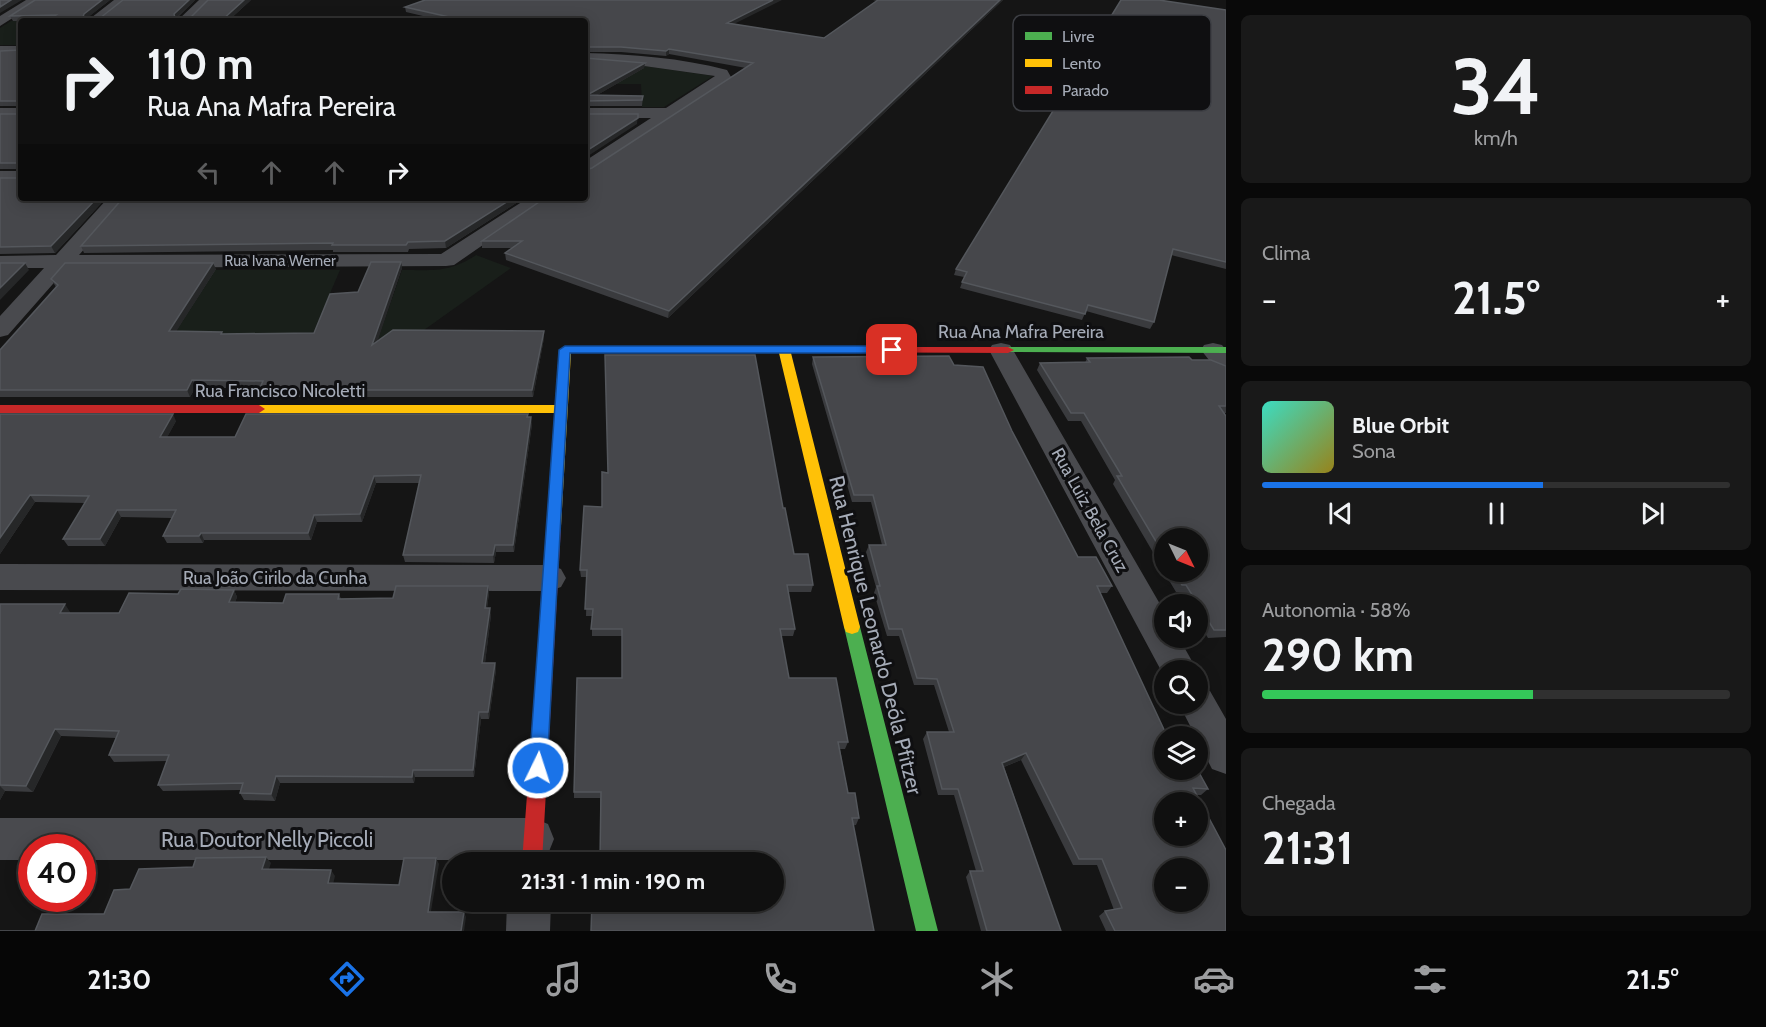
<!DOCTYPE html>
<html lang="pt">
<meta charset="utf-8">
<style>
body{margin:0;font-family:Cabin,sans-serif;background:#191919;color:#f1f3f6;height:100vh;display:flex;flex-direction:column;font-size:22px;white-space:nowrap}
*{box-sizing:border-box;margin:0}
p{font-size:20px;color:#9c9d9f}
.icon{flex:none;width:33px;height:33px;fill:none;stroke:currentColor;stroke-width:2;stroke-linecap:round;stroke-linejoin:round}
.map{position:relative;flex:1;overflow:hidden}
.panel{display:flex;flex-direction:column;gap:15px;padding:15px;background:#090909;width:540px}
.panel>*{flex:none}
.hud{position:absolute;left:18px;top:18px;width:570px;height:183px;border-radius:6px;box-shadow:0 3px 15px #0003,0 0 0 2px #303030;background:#101010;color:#f1f3f6;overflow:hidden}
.needle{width:39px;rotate:133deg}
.buttons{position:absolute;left:1154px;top:528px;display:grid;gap:12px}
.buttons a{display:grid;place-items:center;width:54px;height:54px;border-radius:50%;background:#101010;box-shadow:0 3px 15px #0003,0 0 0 2px #303030;font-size:30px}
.speed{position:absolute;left:18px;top:834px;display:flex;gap:12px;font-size:30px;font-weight:700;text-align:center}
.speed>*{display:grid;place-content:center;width:78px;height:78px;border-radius:50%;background:#101010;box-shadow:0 3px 15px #0003,0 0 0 2px #303030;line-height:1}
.speed .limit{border:9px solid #d22;background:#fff;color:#111}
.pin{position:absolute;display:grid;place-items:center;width:51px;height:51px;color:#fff;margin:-26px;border-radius:12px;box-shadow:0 3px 9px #0006}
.me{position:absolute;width:66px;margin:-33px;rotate:4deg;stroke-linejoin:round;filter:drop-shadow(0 0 4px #0008)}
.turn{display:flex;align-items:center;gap:21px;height:126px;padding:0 30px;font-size:27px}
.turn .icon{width:78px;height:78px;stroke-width:2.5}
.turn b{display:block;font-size:42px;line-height:51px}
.lanes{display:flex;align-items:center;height:57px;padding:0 30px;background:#0003;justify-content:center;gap:30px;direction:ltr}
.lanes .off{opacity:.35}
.big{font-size:45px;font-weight:700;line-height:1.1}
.panel .widget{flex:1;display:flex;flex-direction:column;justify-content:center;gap:9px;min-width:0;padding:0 21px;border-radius:9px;background:#191919}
.panel .dial{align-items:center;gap:0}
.dial b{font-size:78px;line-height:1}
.song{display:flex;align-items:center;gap:18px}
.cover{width:72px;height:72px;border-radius:9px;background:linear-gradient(135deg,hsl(170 70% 55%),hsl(50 70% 35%))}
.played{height:6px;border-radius:3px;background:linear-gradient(90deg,#1a73e8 60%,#303030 60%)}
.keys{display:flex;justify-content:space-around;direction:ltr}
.heat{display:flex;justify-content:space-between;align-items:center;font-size:33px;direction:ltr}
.charge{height:9px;border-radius:4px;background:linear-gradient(90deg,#34c759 58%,#303030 0)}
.trip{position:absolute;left:442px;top:852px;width:342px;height:60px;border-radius:30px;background:#101010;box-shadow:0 3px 15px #0003,0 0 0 2px #303030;font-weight:700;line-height:60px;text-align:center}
.menu{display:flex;height:96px;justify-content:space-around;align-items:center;background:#060606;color:#9c9d9f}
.menu .icon{width:42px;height:42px}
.menu .current{color:#1a73e8}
.menu b{font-size:27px;color:#f1f3f6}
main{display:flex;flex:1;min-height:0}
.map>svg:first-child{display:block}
.green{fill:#191f1a}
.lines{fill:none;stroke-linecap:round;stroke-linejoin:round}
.street{fill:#494a4e;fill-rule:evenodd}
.fast{fill:#4caf50;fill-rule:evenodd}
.slow{fill:#ffc107;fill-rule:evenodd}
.jam{fill:#c62828;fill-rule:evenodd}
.wall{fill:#3a3b3e}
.shaded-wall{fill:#262728}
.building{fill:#46474b;stroke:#54575c;stroke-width:1.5;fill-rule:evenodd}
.route{fill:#1a73e8;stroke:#114b97;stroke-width:1.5}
.labels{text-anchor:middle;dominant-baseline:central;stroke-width:6;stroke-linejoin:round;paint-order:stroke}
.far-street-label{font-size:15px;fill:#a5abb7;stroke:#0f0f11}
.street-label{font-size:18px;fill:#a5abb7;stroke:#0f0f11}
.near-street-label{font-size:21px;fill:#a5abb7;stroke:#0f0f11}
.key{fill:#0f0f11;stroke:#3c3e43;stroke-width:1.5}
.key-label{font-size:16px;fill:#a5abb7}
</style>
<main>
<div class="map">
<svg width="1226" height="931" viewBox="0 0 1226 931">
<rect width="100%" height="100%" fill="#151515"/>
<path class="green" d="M11 21H81H21V45H0V28Z
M585 61H611L713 76 664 107H642L641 84H585Z
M476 255 511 268 424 330 420 340 378 339 402 270C433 270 449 273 476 255Z
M215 270H340L310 340 171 339Z"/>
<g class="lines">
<path class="street" d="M26 0H41L0 26V16Z
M114 0H128L101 21H87Z
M199 0H212L191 21H177Z
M0 46H21V54H0Z
M585 53C632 54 681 58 727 70L731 77 591 173 585 174V161L651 118H585V108H666L715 76 637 65 585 61Z
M0 108H21V118H0Z
M0 171H21V183H0Z
M108 198H129L79 255 441 254 528 198H551L454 265 446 266 67 268 8 335 0 337V316L44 268H0V256L56 255Z
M1001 343 1010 345 1013 350 1164 611V638H1179L1197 670H1164V676L989 350 992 345Z
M1213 343 1222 345 1226 350V373L1217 370 1201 350 1204 345Z
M0 564 550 565 561 569 566 578 561 587 550 591 0 590Z
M1197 687 1210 691 1226 719V774L1212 769 1179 704H1197Z
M0 818H533L548 824 554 839 548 854 533 860H82V848H32V860H0Z
M507 902H551L550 931H506Z"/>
<path class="fast" d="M1008 347H1226V353L1004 352 1002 350 1004 348Z
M852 620 858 622 860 627 938 931H916L844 627 846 622Z"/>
<path class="slow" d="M565 347 799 348 801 350 799 352 791 353 860 627 858 632 852 634 846 632 844 627 779 353H571L561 526 559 530H549L547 526 555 413H259L253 409 259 405H555L559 350Z"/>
<path class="jam" d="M795 347H1008L1014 350 1008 353 791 352 789 350 791 348Z
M0 405H259L265 409 259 413H0Z
M554 521 559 522 561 526 542 862H522L547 526 549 522Z"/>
</g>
<path class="wall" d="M110 0 88 17 100 18 123 0H195L177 18 191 17 251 0 228 21H13L10 16Z
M873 0H1003L668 318 506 260 505 253 512 248H482V241L746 68 669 54 666 56 621 52H585V21H444L406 12 405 7 734 24 824 38 877 1Z
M1226 10V269L1171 255 1154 322 1150 329 1086 311 1082 320 960 288 964 277 954 275 956 269Z
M20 50 21 198H106L55 253 0 254V178H19V169H0V114H20V106H0V51Z
M585 58 645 63 644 68 597 95 643 96 642 106H585Z
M524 198 446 248 409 249 408 252H333V250L84 253 81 246Z
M401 262 402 268 377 341 544 338 533 397H262L259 390 260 388H195L190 397H0V350L56 287 51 279 216 269 176 331 223 334 314 333 358 292Z
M813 357 954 365 1012 431 1078 557 1112 586 1107 593H1100L1164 736 1208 789 1201 795H1196L1226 931H1106L1099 916 1105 911 1114 910 1097 865H1073L1021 760 1004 767 1061 931H981L966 877 970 871H976L954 795H938L923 739 927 732H949L934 685H914L899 636H887L874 593 876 587 866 552 869 545H882L871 502H852L812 364Z
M1087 358 1192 360 1226 366V413H1224L1226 416V637L1208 638 1197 620V604H1188L1180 592H1176L1164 572H1197L1164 538V571L1113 484 1115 480 1081 421H1068L1037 370 1040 363H1085Z
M0 414 176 421 167 437H235L528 414V417L532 424 514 552H496L494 563 405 562 403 555 419 483H376L362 522H317L311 540H204L203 543H167L163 536 172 518 121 517 105 546H68L63 539 85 503 35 502 0 554Z
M783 508 794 554 813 585 811 592H788L795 629 793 636H781L789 678 848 742 845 749H840L848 793 859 818 856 825 600 859V798H574V792L622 678V636H592V616H586L587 577H581L580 570Z
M488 586 489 593 487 608 491 615 485 663H495L496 670 489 719H481L474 777H415L414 783H280L275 801 244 800 240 793 241 790 163 791 158 785 167 761 114 762 109 755 116 738 61 736 33 792 5 791 0 800V604L70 612V613H119L178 594 234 590 237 597 235 602 283 603 339 594 341 599 393 598Z"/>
<path class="shaded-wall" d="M11 0H22L0 13V7Z
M102 0H110L86 19 83 17 84 14Z
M189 0H195L175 19 174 14Z
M244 0H251L228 21H221Z
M773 0H782L726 28 727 23Z
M1000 0H1003L668 318 669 311Z
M669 49V54L666 56V51Z
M645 63 644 68 587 101V95Z
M638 114 637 124 585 158V152Z
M97 198H106L55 253 51 246Z
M513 198H524L446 248 445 241Z
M401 262 402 268 374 352 372 345Z
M25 263 29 270 0 300V288Z
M213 263 216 269 172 338 169 331Z
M544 331V338L533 397 532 390Z
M192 380 195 388 190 397 187 390Z
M173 414 176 421 163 445 160 437Z
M531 417 532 424 514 552 513 545Z
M374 476 376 483 362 522 360 514Z
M30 495 35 502 0 554V538Z
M117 510 121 517 105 546 100 539Z
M314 515 317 522 311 540 308 533Z
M201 533 204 540 203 543 199 536Z
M495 545 496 552 494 563 493 555Z
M488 586 489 593 486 615 485 608Z
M234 590 237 597 233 609 229 602Z
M65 604 70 612 66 620 60 613Z
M490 608 491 615 484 670 482 663Z
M495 663 496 670 489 719 488 712Z
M479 712 481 719 474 777 473 770Z
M55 729 61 736 33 792 26 786Z
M1026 753 1021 760 998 769 1002 763Z
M413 770 415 777 414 783 412 777Z
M276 776 280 783 275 801 271 794Z
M0 786 5 791 0 800Z
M266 857 271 863 267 875 262 869Z
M436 858 439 864 430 917 428 912Z
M331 870 335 876 332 889 328 883Z
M464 912 466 917 464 931H461Z"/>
<path class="building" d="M0 0H11L0 7Z
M35 0H102L84 14 83 17 100 18 123 0H189L174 14 175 18 191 17 208 0H244L221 21H47L56 15 10 16Z
M425 0H773L727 23 824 38 878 0H1000L669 311 505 253 522 241H482L545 198H585V170L592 168 753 63 669 49 666 51 621 47H585V21H467L405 7Z
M1121 0H1159L1226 10V262L1173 249 1154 322 1088 305 1085 314 962 282 967 272 956 269Z
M21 37V198H97L51 246 0 247V178H19V163H0V114H20V101H0V51L20 50 19 39Z
M585 58 645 63 587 95 643 96 642 100 585 101Z
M585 114H638V118L585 152Z
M123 198H513L445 241 408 242 406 245H332L333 243 81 246Z
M371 262H401L372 345 393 330 544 331 532 390H259L263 381 192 380 187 390H0V350L58 285 51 279 65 263H213L169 331 222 332 221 334 314 333 330 294 358 292Z
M0 263H25L0 288Z
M605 355H755L783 508H785L794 554H808L813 585H787L795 629H780L789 678H836L848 742H838L848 793H855L859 818H852L874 931H591L592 902H774V862H593V859H600L601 792H574L577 678H622V629H591L593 609H585L587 570H580L584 506 602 507V472L608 473Z
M949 356 954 365 983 367 1012 431 1078 557H1096L1112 586H1097L1167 736H1164V770L1197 769 1208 789 1193 788 1226 850V931H1115L1105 911 1122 908 1102 859H1079L1026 753 1002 763 1061 931H987L970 871H983L958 789H942L927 732H954L937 679 917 678 902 629H889L877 586H880L869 545H886L873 495H854L813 357ZM1164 802H1197V836H1164ZM1164 868H1197V902H1164Z
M1189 357 1192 360H1211L1226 366V406H1219L1226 416V630H1214L1186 585H1182L1174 572H1197V538H1164V555L1117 476H1122L1084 413H1071L1040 363 1090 362 1087 358Z
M0 414H173L160 437H235L246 414H528L527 417H531L513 545H495L493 555H403L421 475 374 476 360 514 314 515 308 533H201L199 536H163L176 510H117L100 539H63L89 496 30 495 0 538Z
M396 586H488L485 608H490L482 663H495L488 712H479L473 770H413L412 777 276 776 271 794 240 793 243 783 158 785 169 755H109L119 731 55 729 26 786 0 785V604H65L60 613H119L129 593 178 594 181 589 234 590 229 602 283 603 286 594H339L338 599 393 598Z
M266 857 262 869 331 870 328 883 399 885 404 858H436L428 912H464L461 931H0H35L42 914H104L114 890 130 889 139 869 193 867 196 858Z"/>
<path class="route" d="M565 346H892L898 350 892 353H570L547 768 545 774 538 777 531 774 529 768 559 350Z"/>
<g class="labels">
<g class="far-street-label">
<text x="280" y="261">Rua Ivana Werner</text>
</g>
<g class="street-label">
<text x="1021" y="332">Rua Ana Mafra Pereira</text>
<text x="280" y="391">Rua Francisco Nicoletti</text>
<text transform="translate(1090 510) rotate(61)">Rua Luiz Bela Cruz</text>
<text x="275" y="578">Rua João Cirilo da Cunha</text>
</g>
<g class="near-street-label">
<text transform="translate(876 635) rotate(76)">Rua Henrique Leonardo Deóla Pfitzer</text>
<text x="267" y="839">Rua Doutor Nelly Piccoli</text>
</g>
</g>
<rect x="1013" y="15" width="198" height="96" rx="9" class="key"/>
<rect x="1025" y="32" width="27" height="8" fill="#4caf50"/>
<rect x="1025" y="59" width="27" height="8" fill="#ffc107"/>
<rect x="1025" y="86" width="27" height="8" fill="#c62828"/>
<g class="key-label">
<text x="1062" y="42">Livre</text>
<text x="1062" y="69">Lento</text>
<text x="1062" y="96">Parado</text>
</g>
</svg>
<div class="buttons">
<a><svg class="needle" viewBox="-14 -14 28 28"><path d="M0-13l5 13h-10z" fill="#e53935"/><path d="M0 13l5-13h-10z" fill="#9c9d9f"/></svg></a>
<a><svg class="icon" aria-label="sound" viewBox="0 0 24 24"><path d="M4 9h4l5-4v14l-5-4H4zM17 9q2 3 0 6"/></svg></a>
<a><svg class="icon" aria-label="search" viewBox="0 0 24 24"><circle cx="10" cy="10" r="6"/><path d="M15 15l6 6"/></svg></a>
<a><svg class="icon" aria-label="layers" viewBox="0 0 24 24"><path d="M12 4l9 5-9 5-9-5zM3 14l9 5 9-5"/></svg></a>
<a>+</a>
<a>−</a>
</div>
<div class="speed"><div class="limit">40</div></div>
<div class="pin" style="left:892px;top:350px;background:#d93025"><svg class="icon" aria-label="arrive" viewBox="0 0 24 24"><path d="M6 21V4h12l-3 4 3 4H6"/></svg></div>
<svg class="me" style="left:538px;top:768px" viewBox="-20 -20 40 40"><circle r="17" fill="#1a73e8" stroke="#fff" stroke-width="3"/><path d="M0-11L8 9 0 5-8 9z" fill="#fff"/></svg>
<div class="trip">21:31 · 1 min · 190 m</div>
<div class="hud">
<div class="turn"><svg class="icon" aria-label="right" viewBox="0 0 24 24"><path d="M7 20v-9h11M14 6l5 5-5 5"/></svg><div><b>110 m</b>Rua Ana Mafra Pereira</div></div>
<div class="lanes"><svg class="icon off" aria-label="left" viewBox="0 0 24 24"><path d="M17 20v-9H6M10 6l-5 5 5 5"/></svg><svg class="icon off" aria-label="ahead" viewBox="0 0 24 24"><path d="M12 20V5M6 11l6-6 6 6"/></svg><svg class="icon off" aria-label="ahead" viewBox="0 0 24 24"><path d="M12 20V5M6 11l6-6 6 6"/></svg><svg class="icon" aria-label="right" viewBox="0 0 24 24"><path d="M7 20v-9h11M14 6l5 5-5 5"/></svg></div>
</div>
</div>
<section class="panel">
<div class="widget dial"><b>34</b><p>km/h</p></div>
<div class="widget"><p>Clima</p>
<div class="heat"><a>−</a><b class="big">21.5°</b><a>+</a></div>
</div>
<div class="widget">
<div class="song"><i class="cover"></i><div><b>Blue Orbit</b><p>Sona</p></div></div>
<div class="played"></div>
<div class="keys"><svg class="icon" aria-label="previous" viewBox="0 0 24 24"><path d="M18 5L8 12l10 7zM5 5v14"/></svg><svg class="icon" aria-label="pause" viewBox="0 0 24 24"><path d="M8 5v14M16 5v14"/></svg><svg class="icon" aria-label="next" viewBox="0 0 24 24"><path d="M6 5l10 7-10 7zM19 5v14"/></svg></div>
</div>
<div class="widget"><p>Autonomia · 58%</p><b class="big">290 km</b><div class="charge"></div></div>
<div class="widget"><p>Chegada</p><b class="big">21:31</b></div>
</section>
</main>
<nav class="menu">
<b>21:30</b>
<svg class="icon current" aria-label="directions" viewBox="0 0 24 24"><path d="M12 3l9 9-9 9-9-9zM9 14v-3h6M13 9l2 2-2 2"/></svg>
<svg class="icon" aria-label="music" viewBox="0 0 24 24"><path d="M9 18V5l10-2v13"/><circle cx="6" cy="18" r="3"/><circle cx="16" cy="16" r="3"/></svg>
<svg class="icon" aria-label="phone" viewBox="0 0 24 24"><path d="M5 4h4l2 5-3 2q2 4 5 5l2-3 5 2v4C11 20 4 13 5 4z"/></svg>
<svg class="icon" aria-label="climate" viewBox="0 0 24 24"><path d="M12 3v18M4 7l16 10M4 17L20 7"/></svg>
<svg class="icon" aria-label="car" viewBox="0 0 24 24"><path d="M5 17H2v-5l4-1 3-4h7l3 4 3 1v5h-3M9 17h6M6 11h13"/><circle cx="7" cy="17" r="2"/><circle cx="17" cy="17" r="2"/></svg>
<svg class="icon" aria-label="filters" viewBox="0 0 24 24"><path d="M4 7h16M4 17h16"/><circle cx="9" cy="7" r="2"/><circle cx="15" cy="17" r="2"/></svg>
<b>21.5°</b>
</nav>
